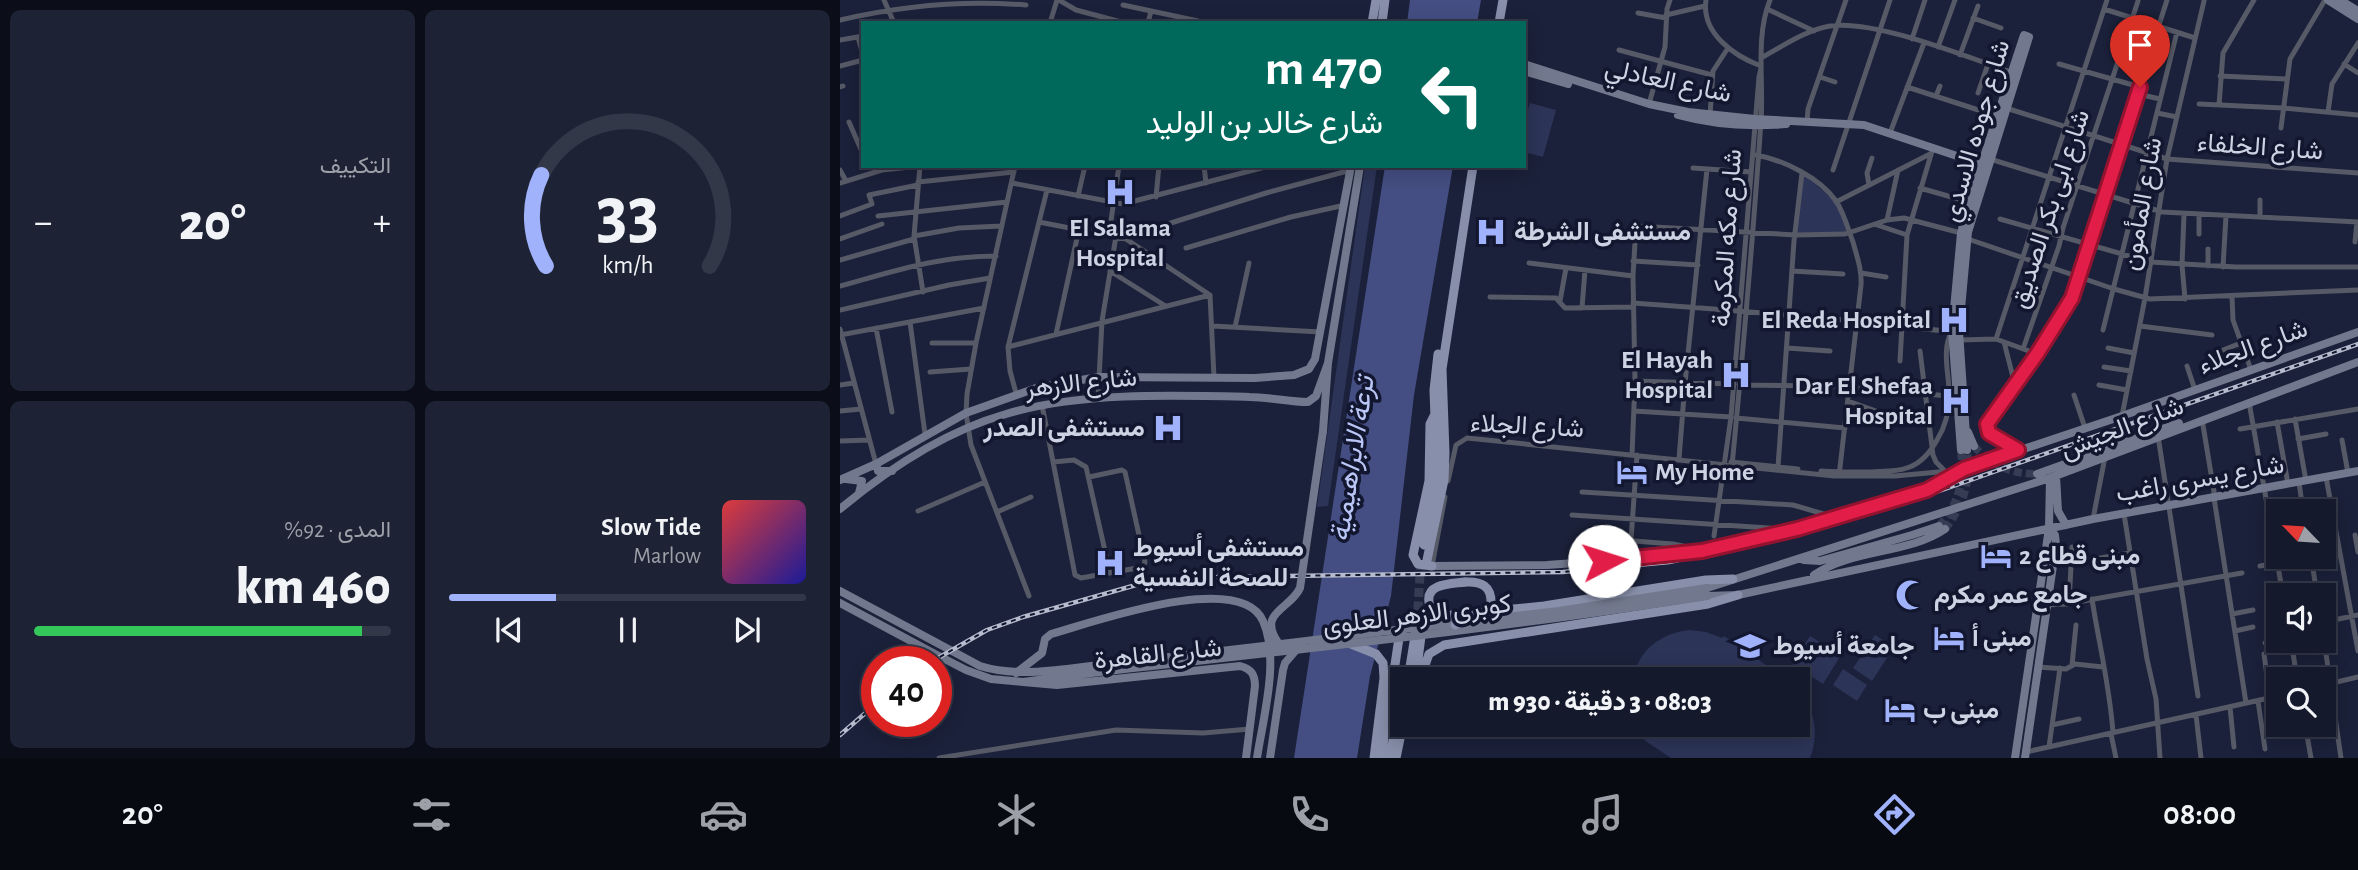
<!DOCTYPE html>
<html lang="ar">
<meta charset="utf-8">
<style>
body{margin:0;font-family:"Alegreya Sans",Vazirmatn,sans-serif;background:#1d2234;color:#f1f3f6;direction:rtl;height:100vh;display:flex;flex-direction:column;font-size:26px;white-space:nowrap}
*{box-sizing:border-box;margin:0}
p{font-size:23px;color:#9da0a9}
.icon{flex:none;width:38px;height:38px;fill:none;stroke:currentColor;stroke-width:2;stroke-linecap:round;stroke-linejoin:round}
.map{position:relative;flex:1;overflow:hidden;direction:ltr}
.details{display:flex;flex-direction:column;gap:10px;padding:10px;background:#0b0e18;width:840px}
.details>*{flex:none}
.banner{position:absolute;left:21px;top:21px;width:665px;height:147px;border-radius:0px;box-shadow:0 4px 18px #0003,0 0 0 2px #333848;direction:rtl;background:#00695c;color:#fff;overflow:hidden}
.needle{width:46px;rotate:295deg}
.fabs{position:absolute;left:1426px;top:499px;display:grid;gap:14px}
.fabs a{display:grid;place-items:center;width:70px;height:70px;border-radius:0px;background:#14192c;box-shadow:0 4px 18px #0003,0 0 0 2px #333848;font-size:35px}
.speed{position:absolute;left:21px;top:646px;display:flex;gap:14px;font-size:35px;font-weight:700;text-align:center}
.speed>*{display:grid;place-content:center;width:91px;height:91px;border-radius:50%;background:#14192c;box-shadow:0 4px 18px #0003,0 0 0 2px #333848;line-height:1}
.speed .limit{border:10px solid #d22;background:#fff;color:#111}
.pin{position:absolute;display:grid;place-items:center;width:60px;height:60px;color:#fff;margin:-72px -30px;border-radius:50% 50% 50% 0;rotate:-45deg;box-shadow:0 0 7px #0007}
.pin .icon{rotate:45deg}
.me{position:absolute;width:77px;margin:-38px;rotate:85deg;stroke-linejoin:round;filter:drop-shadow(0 0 5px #0008)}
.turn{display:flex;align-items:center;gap:24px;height:147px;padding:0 28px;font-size:32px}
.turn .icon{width:91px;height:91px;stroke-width:2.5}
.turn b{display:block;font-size:49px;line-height:60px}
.big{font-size:52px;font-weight:800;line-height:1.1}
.details .card{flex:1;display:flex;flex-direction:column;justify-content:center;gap:10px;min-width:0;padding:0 24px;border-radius:10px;background:#1d2234}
.details .dial{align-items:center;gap:0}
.dial svg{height:182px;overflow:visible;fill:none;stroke:#333848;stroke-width:7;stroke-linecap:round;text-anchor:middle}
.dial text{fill:#f1f3f6;stroke:none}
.song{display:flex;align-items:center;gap:21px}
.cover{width:84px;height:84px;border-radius:10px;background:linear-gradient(135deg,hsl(0 70% 55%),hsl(240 70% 35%))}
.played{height:7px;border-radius:4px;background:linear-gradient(90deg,#a1b2fd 30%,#333848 30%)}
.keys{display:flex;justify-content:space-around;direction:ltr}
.heat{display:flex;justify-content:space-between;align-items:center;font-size:38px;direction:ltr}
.charge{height:10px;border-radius:5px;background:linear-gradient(90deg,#34c759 92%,#333848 0)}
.details .tiles{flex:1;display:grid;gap:10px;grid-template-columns:repeat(2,1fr)}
.trip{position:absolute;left:550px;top:667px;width:420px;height:70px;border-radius:0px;background:#14192c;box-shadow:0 4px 18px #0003,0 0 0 2px #333848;font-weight:800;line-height:70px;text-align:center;direction:rtl}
.dock{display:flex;height:112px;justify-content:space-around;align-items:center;background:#080a12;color:#9da0a9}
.dock .icon{width:49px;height:49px}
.dock .active{color:#a1b2fd}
.dock b{font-size:32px;color:#f1f3f6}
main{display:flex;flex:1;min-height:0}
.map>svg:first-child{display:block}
.green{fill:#2c3458}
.water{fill:#444e82}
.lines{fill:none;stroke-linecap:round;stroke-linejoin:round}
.secondary-tunnel{stroke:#363c54;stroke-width:8;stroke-dasharray:8 4;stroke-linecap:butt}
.primary-tunnel{stroke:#363c54;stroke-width:9;stroke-dasharray:9 4.5;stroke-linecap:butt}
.street{stroke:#565966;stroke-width:5}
.secondary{stroke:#72788d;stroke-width:8}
.primary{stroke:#888faa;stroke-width:9}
.rail-casing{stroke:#b6bbcd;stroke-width:4.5}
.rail{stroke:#12172f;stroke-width:2;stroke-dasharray:5;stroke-linecap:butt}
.secondary-bridge{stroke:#72788d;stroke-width:8}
.primary-bridge{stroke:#888faa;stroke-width:9}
.route-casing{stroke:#92132f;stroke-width:18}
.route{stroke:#e11d48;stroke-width:12}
.labels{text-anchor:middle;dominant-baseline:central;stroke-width:7;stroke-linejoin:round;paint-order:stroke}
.street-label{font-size:26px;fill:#ced3e4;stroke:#12172f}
.poi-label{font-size:26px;font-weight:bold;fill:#ced3e4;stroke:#12172f;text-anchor:start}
.water-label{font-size:28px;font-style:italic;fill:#bac6f6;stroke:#12172f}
</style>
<main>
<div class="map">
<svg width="1518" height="758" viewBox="0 0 1518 758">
<rect width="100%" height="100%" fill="#1b213a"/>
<path class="green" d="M690 103 716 110 703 157 684 152V122Z
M525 166H537L488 506 477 507Z
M963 174 995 201 1009 233 956 234Z
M849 630 866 632 882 638 884 636 946 679H794C797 650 822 633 849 630Z
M1035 635 1054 647 1032 681 1013 668Z
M970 636 1001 655 983 684 952 664Z
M1003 669 1027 685 1017 701 993 685Z
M957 691C976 709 979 735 970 758H831L804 740 813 725 957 724Z"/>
<path class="water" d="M570 0H641L637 23H567Z
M545 166H613L574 395 551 596 530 676 517 758H454Z"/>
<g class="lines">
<path class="secondary-tunnel" d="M1134 446C1151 465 1171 474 1197 474
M1099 526C1120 503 1124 480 1121 450
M1105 529C1124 505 1131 480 1127 450"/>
<path class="primary-tunnel" d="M577 624 581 559"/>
<path class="street" d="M44 0 54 23
M219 0 236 10 285 23
M866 0C861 33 894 56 921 66
M283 5 358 21
M927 9 974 31
M1264 9 1355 38
M798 13 826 18
M826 15 865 6
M1133 18 1161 28
M0 20C60 6 124 0 186 5
M105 23H133
M210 23 217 0
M308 23 311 11
M18 37 23 55
M1072 39 1085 0
M0 40 23 36
M1098 47 1115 0
M779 50 872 75
M1120 55 1138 6
M921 58C943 46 966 30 990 26 1035 19 1129 58 1174 73
M1219 64 1300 87
M1504 64 1518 73
M0 66 23 60
M1380 76 1446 79
M980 77 995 82
M0 87 3 86
M1067 87 1157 116
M1138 93 1148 64
M1298 94 1320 99
M1096 96 1100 86
M809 104 825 47 827 9 830 0
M1359 104 1443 108 1518 115
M1379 105 1383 53 1414 0
M1166 108 1327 159 1518 173
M1488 112 1492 84 1518 43
M1317 113 1337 117
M870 115 873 71 888 48
M9 122 23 154
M967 122 968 109 1006 0
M1441 128 1450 59 1485 0
M1050 133 1084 43
M916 155C944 160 980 178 996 201 1004 213 1008 229 1013 242 1017 257 1022 270 1021 285L999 476
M1150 159 1322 212 1518 222
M175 166 136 343 127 394 126 413 131 445 189 596
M364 166 366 183
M853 168 911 172
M0 170 6 181
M993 170 1050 0
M78 182 174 172
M0 183 42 170 80 166 74 236 83 292
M172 183 283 204 429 166
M1029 185 1027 173 1032 158
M1080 188 1129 202
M238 196 245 166
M316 197 319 166
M996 202 1090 154
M1344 214 1342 265 1345 299
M0 216 32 204 29 195 78 185
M38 216 167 202
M1420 217V200
M1160 219 1310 262 1396 267H1518
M1047 220 1058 170
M199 222 286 239 370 295
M1037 225 1067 235
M315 228 426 193 511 170
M269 234 279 166
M1359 234V215
M74 236 119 228 162 226
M0 239 42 224
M1128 239 1274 289 1310 299 1518 290
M1515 242 1517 222
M346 248 451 217 505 205
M0 260 74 239
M793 261 858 265
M689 263 793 276
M1368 266V249
M1383 267 1386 216
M270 271 324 305
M952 271 1003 274
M1021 273 1046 277
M0 286C55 271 98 256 156 256
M370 295 374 377
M1392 296 1393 320 1411 370
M650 297 716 298 725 308 793 307
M720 301 726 268
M793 303C868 308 942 315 1017 321 1049 324 1080 330 1112 331
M742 308 745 270
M0 310 109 285 150 278
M70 322 85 434
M373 326 481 332
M1300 326 1372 335
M395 327 409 263
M36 328 52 412
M0 329 36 464
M1263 330 1337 32
M216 334 239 229
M0 335 144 308
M1156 339 1267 0
M1119 340 1156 339 1197 354
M1164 342 1175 385
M92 343H136
M168 347 370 295
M947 348 990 351
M1268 348 1294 353
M1183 349 1219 246 1223 228 1298 1
M1383 350 1401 343
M1080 351 1093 455 1096 462 1103 469
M1060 361 1067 235 1093 148
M1347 366 1355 390
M1264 367 1291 371
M90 372 131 369
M795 381 894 384
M0 385 14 383
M899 385 995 386 1109 396
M1259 385 1287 390
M176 393 170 371 168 347 207 190
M1234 395 1245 428
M258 398 262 321 276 236
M1008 401 1061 420
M1409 402 1443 595
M202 405 235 575 241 578 303 567 305 562 285 472 282 470 249 477
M0 411 21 409
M794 411 891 417
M1282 416 1305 298 1327 159 1364 1
M896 418 1005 428
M1362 419 1375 498
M1455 419 1466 481
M1437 422 1448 484
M1400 429 1518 409
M1318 436 1358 696
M1458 439 1486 434
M1502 440 1508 473
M0 441 29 440
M1178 450 1149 433 1147 424 1197 354 1232 298 1327 0
M792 455 795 381 793 276 796 226 956 235 1005 234 1047 220 1064 218 1121 233
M839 459 845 383 867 169
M213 462 234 460 246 467 270 573
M891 462 958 469
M892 466C903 352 913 237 921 121 924 82 915 37 930 0
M938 467 954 241 962 173
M981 471C997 472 1013 472 1030 472 1062 471 1080 471 1097 440 1107 424 1110 408 1109 389 1108 371 1102 347 1112 331
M1486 477 1518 651
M608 481 616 445 627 438 994 476H1055L1120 470
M1459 482 1463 511
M742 492 953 505 994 517
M1374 498 1406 703
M78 511 145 482
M157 512 191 497
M1284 514 1307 659 1316 699 1320 758
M732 515 944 529
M1253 519 1265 457
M1515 535 1518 552
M874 536 891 417 919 77 921 68
M791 540 797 455
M1471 556 1477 595
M744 563 740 539 742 537 833 544 857 549
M1231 563 1290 553
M592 566 605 497
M1420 566 1453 560
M1252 599C1259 644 1270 688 1273 733
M1229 604 1232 547
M1207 605 1226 604 1402 573
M1392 614 1413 610
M1484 622 1518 615
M1395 631 1413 627
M1451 640 1457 679
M1484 640 1501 758
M1425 643 1438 640
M1424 654 1430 698
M1232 665 1236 625
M1198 667 1226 669 1235 664 1263 667
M1484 685 1518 677
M1432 697 1437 726 1443 727
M1418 701 1425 749
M1390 707 1394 747
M1356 715 1361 758
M1465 724 1471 758
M1212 725 1239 719
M1271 734 1276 758
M1209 747 1220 668
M1186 752 1438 696
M99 758 276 730 363 733 410 729"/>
<path class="secondary" d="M1488 0 1518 19
M1500 0 1518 11
M684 64 809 104 848 112 915 119 1024 125 1141 164
M684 71 728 84
M838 115C874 125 909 127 946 124
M483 431 488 363 520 166
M1128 432 1134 446
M1121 450 1112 331 1121 233 1129 202 1184 35 1189 37 1128 232 1119 331 1127 450
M36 464 38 471H52
M1197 474 1339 423
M1216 476 1218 511 1226 525
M6 479 22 481 19 493
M0 480 36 464 126 413 196 388 258 377 415 378 454 375 469 369 475 359 511 166
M0 509C47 470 106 431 166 414 239 392 333 395 410 397 429 397 449 402 468 402L476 396 488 363
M964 560 980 561 1072 535 1099 526
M592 566 707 565 805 558 861 551 957 529 1087 490 1124 469 1282 416 1518 332
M974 575C1011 549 1069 554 1105 529
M867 588 1210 478 1518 362
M0 591 140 666C179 678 220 669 261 665
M867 596 898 595 1253 519 1518 471
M0 603 95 654 126 670 151 679 183 682 259 672
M458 642 547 631
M176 673 202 653 205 639 211 634C251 623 400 569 423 621 440 659 423 718 417 758
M183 682 217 685 400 666C411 669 415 674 415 686L406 758
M430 758 443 670 445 663 457 649
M1175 758 1209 528 1210 478
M1185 758 1216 545 1215 535 1209 528"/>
<path class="primary" d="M532 23 536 0
M542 23 545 0
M659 23 663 0
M584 545 597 474 594 390 598 354
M587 560 604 480 605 453 602 369 633 166
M592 566 578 564 573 555 589 481 590 424 595 414
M600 614C595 612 590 609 589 602 586 583 612 584 625 582
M511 644 536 654 543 663 544 678 534 758
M577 667 582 629
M568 679 576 630
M580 679 589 654 604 645 868 604 898 595
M541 758 559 638 564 627 572 619 704 606 866 580 893 579
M549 758 562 703
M556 758 563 724"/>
<g class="rail-casing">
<path id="rail" d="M91 662 147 630 183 617 296 585 378 577 723 572 829 562 922 542 1065 503 1518 344
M0 735 37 703"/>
</g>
<use href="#rail" class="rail"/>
<path class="secondary-bridge" d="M547 631 719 611 867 588
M439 644C416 612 450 610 460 588L483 431
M261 665 458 642
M259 672C462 649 665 628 867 596"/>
<path class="primary-bridge" d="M615 625 643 615 651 604C652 586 641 581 625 582"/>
</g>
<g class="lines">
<g class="route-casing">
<path id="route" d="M764 561 862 551 957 529 1087 490 1124 469 1178 450 1149 433 1147 424 1197 354 1232 298 1300 87"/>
</g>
<use href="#route" class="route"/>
</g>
<defs>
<g id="hospital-bare" transform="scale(2.415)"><path d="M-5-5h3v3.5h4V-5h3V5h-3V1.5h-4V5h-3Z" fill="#a1b2fd" stroke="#12172f" stroke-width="2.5" paint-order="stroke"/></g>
<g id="hotel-bare" transform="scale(2.415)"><path d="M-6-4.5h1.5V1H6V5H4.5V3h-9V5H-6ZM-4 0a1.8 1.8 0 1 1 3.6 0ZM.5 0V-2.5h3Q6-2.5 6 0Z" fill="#a1b2fd" stroke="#12172f" stroke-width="2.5" paint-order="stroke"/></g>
<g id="mosque-bare" transform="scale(2.415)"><path d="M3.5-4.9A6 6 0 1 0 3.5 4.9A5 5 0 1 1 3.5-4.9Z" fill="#a1b2fd" stroke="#12172f" stroke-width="2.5" paint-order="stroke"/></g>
<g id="university-bare" transform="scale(2.415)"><path d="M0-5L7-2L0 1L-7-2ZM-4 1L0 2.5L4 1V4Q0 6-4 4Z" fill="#a1b2fd" stroke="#12172f" stroke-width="2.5" paint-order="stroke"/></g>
</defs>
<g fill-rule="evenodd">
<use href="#hospital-bare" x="280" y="192"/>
<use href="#hospital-bare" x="651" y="232"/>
<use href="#hospital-bare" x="1114" y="320"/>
<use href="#hospital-bare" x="896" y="375"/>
<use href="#hospital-bare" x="1116" y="401"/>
<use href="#hospital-bare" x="328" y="428"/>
<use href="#hotel-bare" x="792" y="472"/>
<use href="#hotel-bare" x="1156" y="556"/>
<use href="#hospital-bare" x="270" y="563"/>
<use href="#mosque-bare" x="1071" y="595"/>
<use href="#hotel-bare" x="1109" y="638"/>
<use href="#university-bare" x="910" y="646"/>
<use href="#hotel-bare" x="1060" y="710"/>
</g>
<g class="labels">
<g class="street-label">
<text transform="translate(828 81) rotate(12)">شارع العادلي</text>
<text transform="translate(1136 131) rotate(-74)">شارع جوده الاسدي</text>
<text transform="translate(1420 147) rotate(4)">شارع الخلفاء</text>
<text transform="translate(1302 204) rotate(-80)">شارع المأمون</text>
<text transform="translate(1210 209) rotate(-72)">شارع ابى بكر الصديق</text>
<text transform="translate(887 238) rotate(-86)">شارع مكه المكرمة</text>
<text transform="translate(1413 347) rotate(-20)">شارع الجلاء</text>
<text transform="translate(241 383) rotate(-6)">شارع الازهر</text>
<text transform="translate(687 426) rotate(3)">شارع الجلاء</text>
<text transform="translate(1282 428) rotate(-21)">شارع الجيش</text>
<text transform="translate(1360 479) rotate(-10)">شارع يسرى راغب</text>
<text transform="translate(577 615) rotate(-7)">كوبرى الازهر العلوى</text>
<text transform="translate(318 654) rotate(-6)">شارع القاهرة</text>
</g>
<g class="poi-label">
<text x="280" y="228" text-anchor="middle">El Salama<tspan x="280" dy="30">Hospital</tspan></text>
<text x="674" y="232">مستشفى الشرطة</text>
<text x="1091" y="320" text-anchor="end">El Reda Hospital</text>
<text x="873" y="360" text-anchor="end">El Hayah<tspan x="873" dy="30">Hospital</tspan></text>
<text x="1093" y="386" text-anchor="end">Dar El Shefaa<tspan x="1093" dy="30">Hospital</tspan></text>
<text x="305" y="428" text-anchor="end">مستشفى الصدر</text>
<text x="815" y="472">My Home</text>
<text x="293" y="548">مستشفى أسيوط<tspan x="293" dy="30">للصحة النفسية</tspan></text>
<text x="1179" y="556">مبنى قطاع 2</text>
<text x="1094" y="595">جامع عمر مكرم</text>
<text x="1132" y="638">مبنى أ</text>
<text x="933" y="646">جامعة أسيوط</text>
<text x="1083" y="710">مبنى ب</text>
</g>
<g class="water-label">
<text transform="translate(513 459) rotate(-81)">ترعة الابراهيمية</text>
</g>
</g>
</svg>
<div class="fabs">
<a><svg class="needle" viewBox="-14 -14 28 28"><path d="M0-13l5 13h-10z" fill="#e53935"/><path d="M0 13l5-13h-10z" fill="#9da0a9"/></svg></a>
<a><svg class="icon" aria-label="sound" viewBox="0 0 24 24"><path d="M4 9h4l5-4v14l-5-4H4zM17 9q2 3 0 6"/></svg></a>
<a><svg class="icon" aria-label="search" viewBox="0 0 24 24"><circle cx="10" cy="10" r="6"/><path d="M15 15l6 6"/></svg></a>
</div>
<div class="speed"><div class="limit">40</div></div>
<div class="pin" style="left:1300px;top:87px;background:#d93025"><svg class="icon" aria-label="arrive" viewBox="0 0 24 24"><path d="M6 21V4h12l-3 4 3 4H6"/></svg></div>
<svg class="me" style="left:764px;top:561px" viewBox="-20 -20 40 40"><circle r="19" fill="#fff"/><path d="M0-13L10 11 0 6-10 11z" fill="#e11d48"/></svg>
<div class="trip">08:03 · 3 دقيقة · 930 m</div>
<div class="banner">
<div class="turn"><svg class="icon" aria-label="left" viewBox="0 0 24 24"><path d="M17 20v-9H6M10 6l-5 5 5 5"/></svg><div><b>470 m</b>شارع خالد بن الوليد</div></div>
</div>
</div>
<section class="details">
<div class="tiles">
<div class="card dial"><svg viewBox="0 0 100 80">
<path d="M14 69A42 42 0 1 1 86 69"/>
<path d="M14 69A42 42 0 0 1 12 29" stroke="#a1b2fd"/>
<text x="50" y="56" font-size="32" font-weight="700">33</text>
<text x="50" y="72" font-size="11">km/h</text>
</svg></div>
<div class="card"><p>التكييف</p>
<div class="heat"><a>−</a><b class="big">20°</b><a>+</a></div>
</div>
<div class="card">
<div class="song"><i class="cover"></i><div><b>Slow Tide</b><p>Marlow</p></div></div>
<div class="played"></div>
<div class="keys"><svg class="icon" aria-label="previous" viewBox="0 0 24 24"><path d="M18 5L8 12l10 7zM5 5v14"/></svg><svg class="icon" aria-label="pause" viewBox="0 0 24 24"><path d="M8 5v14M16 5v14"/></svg><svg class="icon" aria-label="next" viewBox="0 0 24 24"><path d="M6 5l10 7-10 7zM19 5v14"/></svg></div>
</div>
<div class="card"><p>المدى · 92%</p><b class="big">460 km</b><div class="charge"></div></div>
</div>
</section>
</main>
<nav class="dock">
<b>08:00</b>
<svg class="icon active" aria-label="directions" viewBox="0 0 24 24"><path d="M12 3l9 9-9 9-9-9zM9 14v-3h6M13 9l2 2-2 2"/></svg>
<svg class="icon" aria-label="music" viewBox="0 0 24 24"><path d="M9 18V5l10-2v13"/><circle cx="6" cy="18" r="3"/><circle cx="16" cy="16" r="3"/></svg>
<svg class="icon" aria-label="phone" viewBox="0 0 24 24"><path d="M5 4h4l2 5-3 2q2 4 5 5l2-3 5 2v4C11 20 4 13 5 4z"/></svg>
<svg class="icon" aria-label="climate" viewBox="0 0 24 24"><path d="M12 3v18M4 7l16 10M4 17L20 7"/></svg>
<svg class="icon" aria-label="car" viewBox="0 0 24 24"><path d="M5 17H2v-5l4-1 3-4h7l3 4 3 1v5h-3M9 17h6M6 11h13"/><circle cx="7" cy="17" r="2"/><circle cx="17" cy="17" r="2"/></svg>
<svg class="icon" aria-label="filters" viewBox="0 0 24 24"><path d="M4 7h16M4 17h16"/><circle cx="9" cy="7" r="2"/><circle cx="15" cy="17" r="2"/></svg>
<b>20°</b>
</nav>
